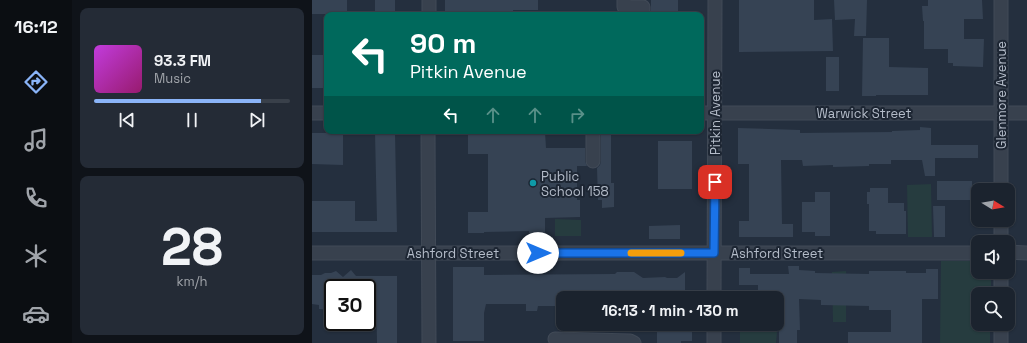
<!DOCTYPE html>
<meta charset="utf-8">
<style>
body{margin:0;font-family:"Space Grotesk",sans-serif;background:#242b36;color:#f1f3f6;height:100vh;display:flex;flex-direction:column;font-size:15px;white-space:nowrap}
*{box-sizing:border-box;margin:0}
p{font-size:13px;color:#a0a4aa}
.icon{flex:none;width:22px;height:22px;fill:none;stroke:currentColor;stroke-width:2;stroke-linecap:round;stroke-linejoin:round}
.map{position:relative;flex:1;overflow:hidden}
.panel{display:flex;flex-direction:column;gap:8px;padding:8px;background:#0f1319;width:240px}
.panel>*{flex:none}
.hud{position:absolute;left:12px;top:12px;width:380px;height:122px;border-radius:8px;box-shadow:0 1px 3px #0004,0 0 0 1px #39404a;background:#00695c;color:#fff;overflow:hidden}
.needle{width:26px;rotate:101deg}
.controls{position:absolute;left:659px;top:183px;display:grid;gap:8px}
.controls a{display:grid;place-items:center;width:44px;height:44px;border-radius:8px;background:#1b232e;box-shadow:0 1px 3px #0004,0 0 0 1px #39404a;font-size:20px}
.speed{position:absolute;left:12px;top:279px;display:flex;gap:8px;font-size:20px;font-weight:700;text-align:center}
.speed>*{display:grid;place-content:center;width:52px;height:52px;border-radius:50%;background:#1b232e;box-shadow:0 1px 3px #0004,0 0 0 1px #39404a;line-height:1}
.speed .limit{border:2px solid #111;border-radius:6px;background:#fff;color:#111}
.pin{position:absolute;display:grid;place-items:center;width:34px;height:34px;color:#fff;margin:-17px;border-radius:8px;box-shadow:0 2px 6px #0006}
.me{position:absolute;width:44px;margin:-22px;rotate:90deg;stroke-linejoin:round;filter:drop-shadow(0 0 3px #0008)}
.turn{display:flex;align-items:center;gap:14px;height:84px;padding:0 20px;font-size:18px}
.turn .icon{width:52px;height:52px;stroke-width:2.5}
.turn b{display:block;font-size:28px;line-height:34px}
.lanes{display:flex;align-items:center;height:38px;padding:0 20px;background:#0003;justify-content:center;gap:20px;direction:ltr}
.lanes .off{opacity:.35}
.panel .tile{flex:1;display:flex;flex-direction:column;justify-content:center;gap:6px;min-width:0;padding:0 14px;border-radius:8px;background:#242b36}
.panel .dial{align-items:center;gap:0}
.dial b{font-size:52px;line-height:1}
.song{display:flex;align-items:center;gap:12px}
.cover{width:48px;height:48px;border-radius:6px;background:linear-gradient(135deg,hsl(290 70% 55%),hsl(320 70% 35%))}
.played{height:4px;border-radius:2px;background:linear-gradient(90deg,#8ab4f8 85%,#39404a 85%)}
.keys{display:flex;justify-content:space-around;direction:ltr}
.trip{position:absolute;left:244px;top:291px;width:228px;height:40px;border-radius:8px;background:#1b232e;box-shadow:0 1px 3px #0004,0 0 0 1px #39404a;font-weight:800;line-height:40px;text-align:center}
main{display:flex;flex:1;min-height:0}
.dock{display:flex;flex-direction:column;width:72px;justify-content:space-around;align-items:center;background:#0b0e12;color:#a0a4aa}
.dock .icon{width:28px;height:28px}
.dock .on{color:#8ab4f8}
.dock b{font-size:18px;color:#f1f3f6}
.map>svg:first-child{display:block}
.green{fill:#263c3f}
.building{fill:#364354}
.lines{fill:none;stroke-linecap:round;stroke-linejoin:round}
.minor-casing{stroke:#414a57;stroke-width:15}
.minor{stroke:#38414e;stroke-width:13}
.route-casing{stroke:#114b97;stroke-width:10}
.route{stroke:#1a73e8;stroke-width:7}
.slow{stroke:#f59e0b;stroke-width:7}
.culture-dot{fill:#0f9aa8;stroke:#1d2633;stroke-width:1.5}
.labels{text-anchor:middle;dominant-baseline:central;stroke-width:4;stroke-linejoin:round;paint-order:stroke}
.street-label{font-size:13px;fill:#b4bcc9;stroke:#1d2633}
.poi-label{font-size:13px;fill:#b4bcc9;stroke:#1d2633;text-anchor:start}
</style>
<main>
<nav class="dock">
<b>16:12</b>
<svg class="icon on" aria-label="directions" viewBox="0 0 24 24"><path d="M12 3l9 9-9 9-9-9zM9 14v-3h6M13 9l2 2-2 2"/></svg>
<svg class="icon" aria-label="music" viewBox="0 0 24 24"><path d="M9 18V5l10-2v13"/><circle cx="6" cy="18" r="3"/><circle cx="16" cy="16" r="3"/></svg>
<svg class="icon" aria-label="phone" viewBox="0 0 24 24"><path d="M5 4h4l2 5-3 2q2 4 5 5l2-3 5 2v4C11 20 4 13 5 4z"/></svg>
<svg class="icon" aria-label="climate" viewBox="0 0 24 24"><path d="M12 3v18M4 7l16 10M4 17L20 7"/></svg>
<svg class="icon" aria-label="car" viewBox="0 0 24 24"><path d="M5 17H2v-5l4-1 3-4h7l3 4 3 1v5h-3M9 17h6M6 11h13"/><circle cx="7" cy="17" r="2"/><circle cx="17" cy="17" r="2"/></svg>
</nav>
<section class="panel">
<div class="tile">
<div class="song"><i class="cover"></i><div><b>93.3 FM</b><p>Music</p></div></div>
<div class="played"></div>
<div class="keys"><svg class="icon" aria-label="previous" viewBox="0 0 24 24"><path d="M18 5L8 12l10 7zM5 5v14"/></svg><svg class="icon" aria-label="pause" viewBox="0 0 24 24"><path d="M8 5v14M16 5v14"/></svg><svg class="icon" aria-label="next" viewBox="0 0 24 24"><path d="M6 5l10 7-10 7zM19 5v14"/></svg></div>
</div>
<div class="tile dial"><b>28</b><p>km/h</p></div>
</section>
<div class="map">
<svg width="715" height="343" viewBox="0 0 715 343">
<rect width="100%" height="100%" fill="#242f3e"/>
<path class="green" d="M619 184 620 237H596L595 185Z
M243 219 269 220V236H243Z
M629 261H666V272H679V294H666V324H678V343H628Z
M534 271V322H521L520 272Z
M428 332H465L464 343H428Z"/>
<path class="building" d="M0 0H35V14H0Z
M63 0H83V15H63Z
M133 0H226V10H201V15H133Z
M339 0H366V15H339Z
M427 0H502V20L520 19 521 51 427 52Z
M522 0H555L554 36H542L543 19 523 20Z
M616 0H670L671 19H652V39H672L671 67 641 66V63H636V49H612V21H611L610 6H616Z
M551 38H577V67L616 68V95H564V96H550Z
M0 55H12L13 88H0Z
M514 57H527V91H514Z
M608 127 619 128V145H666V158H623V176H613L610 160H579V164H557V166L521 167V165L491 166 490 160H469L470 224H481V237H427V221H437V164H426V128L488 130V133L580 132V131L608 130Z
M217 132H233L234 148H273V161L275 166H265V200H268V217L233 218V233H217V231L172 232V233H156V212H176V154H156V133H173V134H217Z
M0 133H31V165L0 164Z
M63 133H83L85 232H0V201H43V221H65Z
M289 135H299V183H302V207L290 208V200H286L285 168 288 165 289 161Z
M346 141H380V189H346Z
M625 181H660V200H625Z
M558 188H576V203H592V211H594V234H564V231H557V204H555V192H558Z
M503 192H518V236H503V232H490V202H503Z
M621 206H633V237H622Z
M368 225V239H337V226Z
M476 266H487V270L503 271V273L557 274V271H594V273H614V269H626V299H610V343H536V332H579V310H557V306L509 305V300L487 299 488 330H485V343H467V331H465V298H446V285H427V268H438V274H477Z
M141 267H172V275L303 274 305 272H322L331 278 353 277 355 278H365L373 272V298H251V306H226L225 311H214V304H174L172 313V341H141Z
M39 270 44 276H85V343H65L64 287 21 288V310L7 309V305L0 304V275H9L13 273H19L24 271 31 277Z
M345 324H380V341H369V343H345Z"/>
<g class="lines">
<g class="minor-casing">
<path id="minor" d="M312 0V7H331V15
M689 0V190
M117 15V0
M0 113H15
M389 113H715
M116 131 117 343
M281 161V131
M689 242V220
M696 252 715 253
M0 253H666
M689 272V294
M402 298 403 0
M689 324V343
M243 339 318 341 322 343
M402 343V324"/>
</g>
<use href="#minor" class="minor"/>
</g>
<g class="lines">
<g class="route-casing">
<path id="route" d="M226 253H402L403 182"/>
</g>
<use href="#route" class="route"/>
<path class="slow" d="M319 253H369"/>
</g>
<circle class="culture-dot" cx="221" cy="183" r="4"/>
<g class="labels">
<g class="street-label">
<text transform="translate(689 95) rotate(-90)">Glenmore Avenue</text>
<text transform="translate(403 113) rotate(-90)">Pitkin Avenue</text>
<text x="552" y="113">Warwick Street</text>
<text x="141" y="253">Ashford Street</text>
<text x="465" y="253">Ashford Street</text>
</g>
<g class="poi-label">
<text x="229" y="176">Public<tspan x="229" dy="15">School 158</tspan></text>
</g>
</g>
</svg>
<div class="controls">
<a><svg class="needle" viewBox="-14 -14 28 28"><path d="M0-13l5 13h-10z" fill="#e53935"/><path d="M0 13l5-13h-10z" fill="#a0a4aa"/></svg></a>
<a><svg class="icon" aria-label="sound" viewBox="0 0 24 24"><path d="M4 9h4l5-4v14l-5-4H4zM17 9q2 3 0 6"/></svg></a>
<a><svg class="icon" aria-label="search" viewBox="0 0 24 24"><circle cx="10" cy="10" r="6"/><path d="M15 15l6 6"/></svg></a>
</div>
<div class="speed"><div class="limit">30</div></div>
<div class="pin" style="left:403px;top:182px;background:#d93025"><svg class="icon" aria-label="arrive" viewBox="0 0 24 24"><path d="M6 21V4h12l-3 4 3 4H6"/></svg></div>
<svg class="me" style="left:226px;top:253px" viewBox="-20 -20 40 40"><circle r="19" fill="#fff"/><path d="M0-13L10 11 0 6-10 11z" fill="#1a73e8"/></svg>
<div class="trip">16:13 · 1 min · 130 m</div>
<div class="hud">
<div class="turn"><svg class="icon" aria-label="left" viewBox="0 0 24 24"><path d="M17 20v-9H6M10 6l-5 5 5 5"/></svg><div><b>90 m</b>Pitkin Avenue</div></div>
<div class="lanes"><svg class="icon" aria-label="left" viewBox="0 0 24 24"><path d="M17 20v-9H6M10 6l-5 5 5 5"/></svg><svg class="icon off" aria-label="ahead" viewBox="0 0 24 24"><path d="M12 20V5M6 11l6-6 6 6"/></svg><svg class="icon off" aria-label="ahead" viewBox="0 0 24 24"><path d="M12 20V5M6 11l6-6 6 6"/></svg><svg class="icon off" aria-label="right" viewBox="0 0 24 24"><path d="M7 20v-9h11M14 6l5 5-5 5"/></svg></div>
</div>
</div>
</main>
